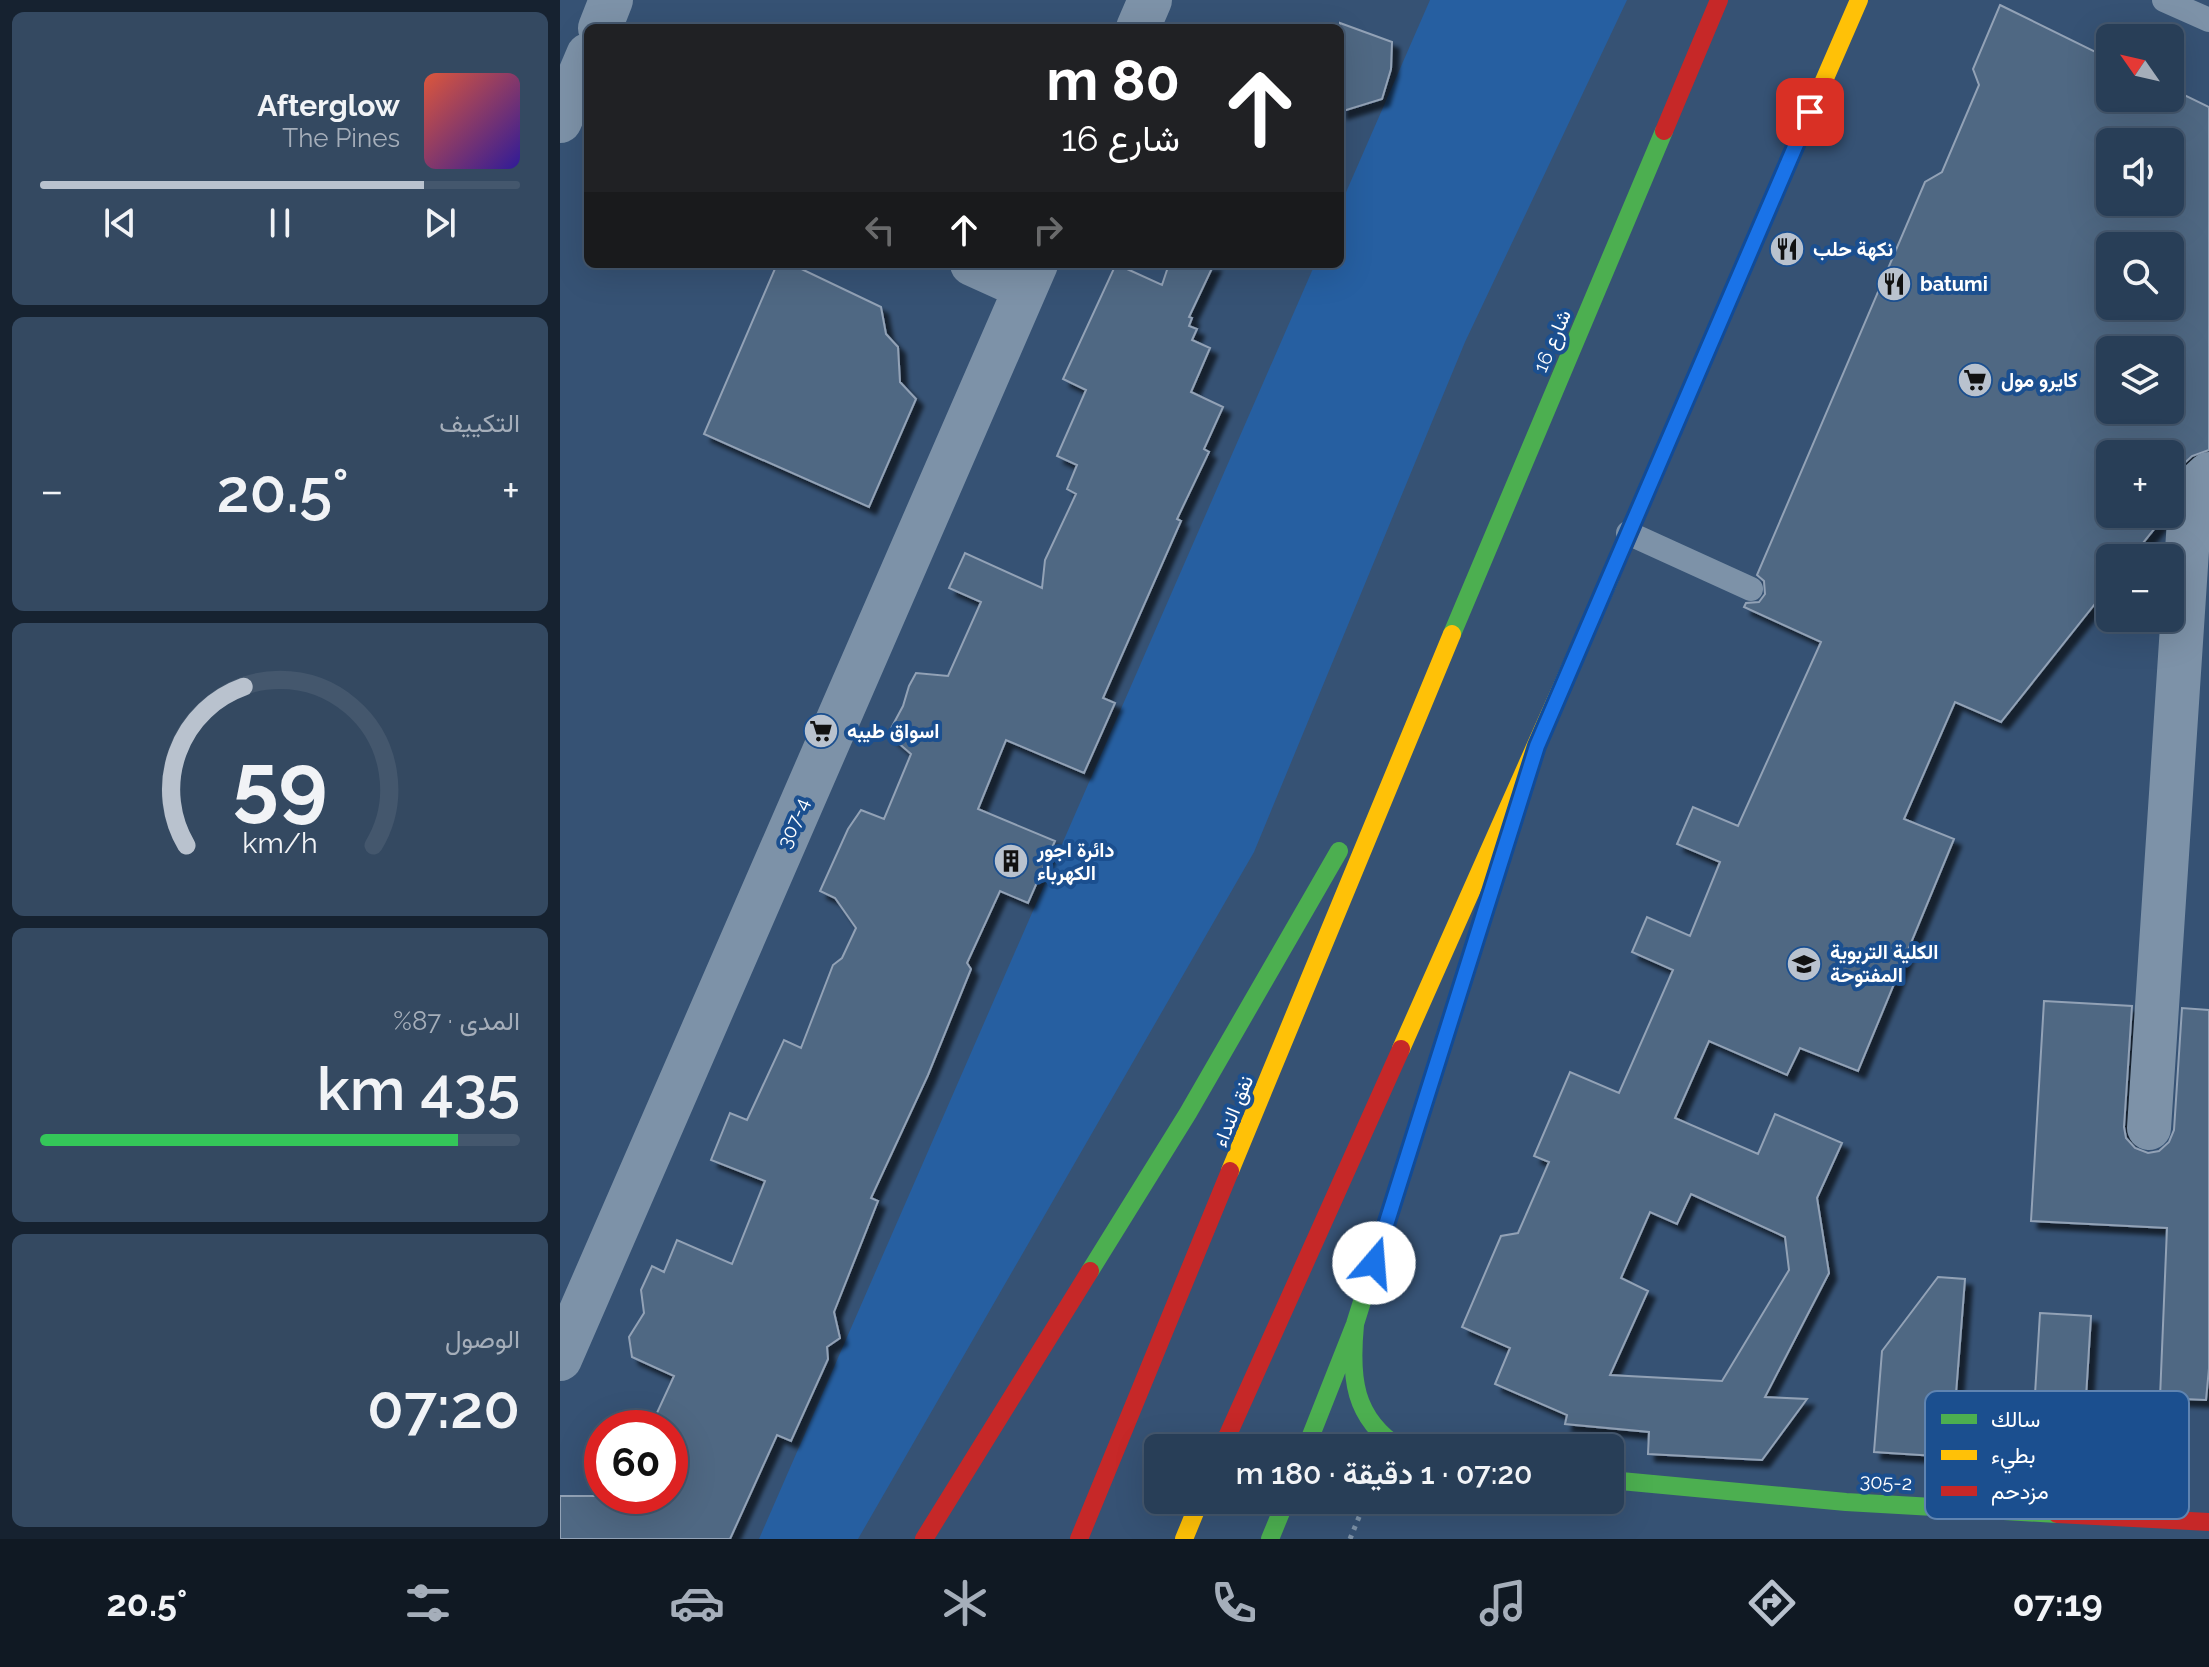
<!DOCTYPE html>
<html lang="ar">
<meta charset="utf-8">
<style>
body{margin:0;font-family:Raleway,Vazirmatn,sans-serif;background:#344961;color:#f1f3f6;direction:rtl;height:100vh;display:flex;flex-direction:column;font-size:30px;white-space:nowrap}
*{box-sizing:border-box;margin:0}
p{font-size:26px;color:#a5aeba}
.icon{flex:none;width:44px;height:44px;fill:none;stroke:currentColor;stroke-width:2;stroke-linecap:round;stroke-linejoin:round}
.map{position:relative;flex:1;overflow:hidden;direction:ltr}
.side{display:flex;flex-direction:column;gap:12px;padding:12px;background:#162230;width:560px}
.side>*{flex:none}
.hud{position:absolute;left:24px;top:24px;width:760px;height:244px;border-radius:12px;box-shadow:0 8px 32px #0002,0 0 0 2px #44576d;direction:rtl;background:#202124;color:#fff;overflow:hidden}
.needle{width:52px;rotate:304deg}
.fabs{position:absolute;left:1536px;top:24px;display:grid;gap:16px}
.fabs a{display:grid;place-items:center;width:88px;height:88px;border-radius:12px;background:#283e57;box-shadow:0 8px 32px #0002,0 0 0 2px #44576d;font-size:40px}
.speed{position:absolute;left:24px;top:1410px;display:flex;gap:16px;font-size:40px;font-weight:700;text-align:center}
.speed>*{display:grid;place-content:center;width:104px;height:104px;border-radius:50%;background:#283e57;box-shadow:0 8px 32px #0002,0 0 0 2px #44576d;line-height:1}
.speed .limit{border:12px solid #d22;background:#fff;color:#111}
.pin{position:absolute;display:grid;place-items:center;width:68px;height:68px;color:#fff;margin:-34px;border-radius:16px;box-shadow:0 4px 12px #0006}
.me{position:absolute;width:88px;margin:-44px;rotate:18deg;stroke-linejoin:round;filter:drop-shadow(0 0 6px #0008)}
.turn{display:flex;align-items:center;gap:28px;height:168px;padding:0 32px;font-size:36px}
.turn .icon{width:104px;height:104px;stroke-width:2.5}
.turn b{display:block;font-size:56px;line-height:68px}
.lanes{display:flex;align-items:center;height:76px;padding:0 32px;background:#0003;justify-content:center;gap:40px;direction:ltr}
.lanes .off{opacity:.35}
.big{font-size:60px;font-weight:600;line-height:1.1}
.side .tile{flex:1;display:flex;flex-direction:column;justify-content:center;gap:12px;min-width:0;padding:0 28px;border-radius:12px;background:#344961}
.side .dial{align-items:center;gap:0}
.dial svg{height:208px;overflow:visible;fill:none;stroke:#44576d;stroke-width:7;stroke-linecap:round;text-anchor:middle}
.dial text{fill:#f1f3f6;stroke:none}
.song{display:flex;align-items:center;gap:24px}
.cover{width:96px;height:96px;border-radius:12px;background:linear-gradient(135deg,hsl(10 70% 55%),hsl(250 70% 35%))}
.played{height:8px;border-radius:4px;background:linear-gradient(90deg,#b9c2ce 80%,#44576d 80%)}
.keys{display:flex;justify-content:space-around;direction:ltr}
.heat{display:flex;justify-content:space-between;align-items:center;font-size:44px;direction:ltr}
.charge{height:12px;border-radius:6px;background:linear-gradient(90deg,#34c759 87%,#44576d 0)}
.trip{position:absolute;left:584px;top:1434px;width:480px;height:80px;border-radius:12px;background:#283e57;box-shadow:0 8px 32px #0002,0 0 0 2px #44576d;font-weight:600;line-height:80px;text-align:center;direction:rtl}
.dock{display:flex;height:128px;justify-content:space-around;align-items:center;background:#101923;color:#a5aeba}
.dock .icon{width:56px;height:56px}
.dock .active{color:#b9c2ce}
.dock b{font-size:36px;color:#f1f3f6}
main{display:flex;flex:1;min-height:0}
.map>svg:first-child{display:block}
.green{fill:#265fa1}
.building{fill:#506783;stroke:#92a2b6;stroke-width:2;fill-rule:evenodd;filter:url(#shadow)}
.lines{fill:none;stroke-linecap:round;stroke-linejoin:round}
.path{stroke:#7d92a8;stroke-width:5;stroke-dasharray:4 6;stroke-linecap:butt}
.lane{stroke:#7d92a8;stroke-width:24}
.street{stroke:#7d92a8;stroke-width:44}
.fast{stroke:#4caf50;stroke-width:18}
.slow{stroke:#ffc107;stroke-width:18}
.jam{stroke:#c62828;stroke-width:18}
.route-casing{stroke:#114b97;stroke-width:20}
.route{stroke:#1a73e8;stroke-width:14}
.labels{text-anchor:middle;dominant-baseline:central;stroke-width:8;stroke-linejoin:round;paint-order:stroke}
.poi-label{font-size:20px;font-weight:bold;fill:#fff;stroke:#1b4f8f;text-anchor:start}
.street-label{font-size:20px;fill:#fff;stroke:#1b4f8f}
.key{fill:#1b4f8f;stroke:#5f84b1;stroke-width:2}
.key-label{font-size:22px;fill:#fff}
</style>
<main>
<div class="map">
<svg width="1649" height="1539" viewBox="0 0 1649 1539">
<defs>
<filter id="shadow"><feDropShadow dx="7" dy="7" stdDeviation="2" flood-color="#0009"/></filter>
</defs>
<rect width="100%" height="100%" fill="#365274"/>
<path class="green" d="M870 0H1067L905 342 694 852 298 1539H199L755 264H780V206Z"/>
<path class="building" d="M1440 5 1550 59V98H1610V88L1649 107V450L1632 456 1619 468 1610 485V454H1550V514H1604V517L1571 558H1550V585L1441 722 1395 702 1344 819 1394 839 1298 1071 1240 1048 1227 1075 1149 1041 1115 1118 1198 1154 1215 1114 1282 1143 1257 1198 1269 1273 1205 1397 1247 1399 1202 1460 1088 1454 1089 1432 1005 1424 1007 1415 935 1384 950 1348 902 1327 941 1236 958 1233 989 1162 974 1156 1010 1072 1059 1093 1113 970 1072 952 1087 917 1130 936 1160 862 1117 844 1133 807 1178 826 1261 642 1184 607 1186 603 1199 602 1205 594 1204 581 1197 575 1365 182 1382 172 1419 85 1413 69ZM1550 142H1610V202H1550ZM1550 246H1610V306H1550ZM1550 350H1610V410H1550ZM1131 1194 1225 1237 1229 1270 1162 1381 1050 1375 1088 1291 1061 1278 1090 1212 1117 1224Z
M780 23 832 42 831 69 822 99 780 112Z
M217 264H231L321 307 326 334 338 347 340 382 356 399 309 507 144 434Z
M556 264 602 285 609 264H654L629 317 632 318 629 326 637 329 632 340 650 348 631 392 663 407 644 449 649 452 617 519 621 521 543 698 555 703 524 773 446 740 418 809 495 841 468 903 440 891 407 963 411 969 368 1075 311 1198 318 1201 274 1312 280 1338 267 1347 268 1359 231 1441 217 1435 170 1539H0V1496H110V1428H90L114 1376 72 1357 69 1337 84 1313 81 1290 92 1266 104 1272 117 1240 172 1264 205 1181 151 1160 170 1113 187 1120 224 1040 241 1048 273 965 282 958 296 928 275 898 260 891 288 829 301 810 324 819 351 754 328 734 343 706 349 686 356 673 388 676 421 602 389 588 405 553 482 588 485 560 516 494 507 489 517 465 497 456 526 390 503 379Z
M1484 1001 1572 1006 1564 1127 1566 1138 1575 1148 1588 1153 1599 1151 1609 1142 1614 1130 1622 1008 1649 1010V1368L1646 1400 1600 1398 1607 1228 1471 1221Z
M1378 1277 1405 1279 1391 1457 1314 1452 1322 1351Z
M1480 1313 1531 1316 1522 1462 1471 1459Z"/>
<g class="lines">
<path class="path" d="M790 1539 806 1500"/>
<path class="lane" d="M1604 0 1649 20
M1068 533 1191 589"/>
<path class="street" d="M40 28 51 0
M578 28 590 0
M0 121 28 55
M412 264 465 288
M1589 1128 1630 505 1636 486 1649 474
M0 1359 476 264"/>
<path class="fast" d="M892 634 1104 131
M530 1271 628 1113 779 851
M795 1325C790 1377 793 1418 840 1448
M746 1448 795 1324 915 942
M1050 1480 1286 1502 1497 1514
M710 1539 726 1500"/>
<path class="slow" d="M1233 152 1299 0
M841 1049 1050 578
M670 1171 892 634
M624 1539 640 1500"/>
<path class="jam" d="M1104 131 1159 0
M1050 578 1233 152
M662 1448 841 1049
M1497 1514 1649 1522
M364 1539 530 1271
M519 1539 670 1171"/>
</g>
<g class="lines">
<g class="route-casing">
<path id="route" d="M814 1263 977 746 1250 112"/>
</g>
<use href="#route" class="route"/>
</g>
<defs>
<g id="restaurant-disc" transform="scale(1.8)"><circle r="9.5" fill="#b9c2ce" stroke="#1b4f8f"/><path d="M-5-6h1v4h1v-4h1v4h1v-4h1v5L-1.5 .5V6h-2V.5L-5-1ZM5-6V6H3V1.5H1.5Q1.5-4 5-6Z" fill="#111"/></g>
<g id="supermarket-disc" transform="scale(1.8)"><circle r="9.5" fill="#b9c2ce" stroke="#1b4f8f"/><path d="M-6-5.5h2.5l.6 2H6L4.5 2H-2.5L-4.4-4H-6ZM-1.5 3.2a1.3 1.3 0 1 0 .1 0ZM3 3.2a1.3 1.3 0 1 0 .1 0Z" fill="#111"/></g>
<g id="building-disc" transform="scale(1.8)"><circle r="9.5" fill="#b9c2ce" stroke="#1b4f8f"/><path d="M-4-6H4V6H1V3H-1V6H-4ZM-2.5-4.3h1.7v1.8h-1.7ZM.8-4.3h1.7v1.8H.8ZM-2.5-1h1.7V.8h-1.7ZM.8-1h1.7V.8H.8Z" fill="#111"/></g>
<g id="university-disc" transform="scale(1.8)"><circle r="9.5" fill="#b9c2ce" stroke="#1b4f8f"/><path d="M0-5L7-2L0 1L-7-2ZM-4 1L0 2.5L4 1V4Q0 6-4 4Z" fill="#111"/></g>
</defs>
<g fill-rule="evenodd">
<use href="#restaurant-disc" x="1227" y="249"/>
<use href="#restaurant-disc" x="1334" y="284"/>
<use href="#supermarket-disc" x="1415" y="380"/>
<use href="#supermarket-disc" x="261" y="731"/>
<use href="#building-disc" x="451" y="861"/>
<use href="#university-disc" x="1244" y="964"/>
</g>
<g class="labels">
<g class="poi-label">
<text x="1253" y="249">نكهة حلب</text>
<text x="1360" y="284">batumi</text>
<text x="1441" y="380">كايرو مول</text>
<text x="287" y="731">اسواق طيبه</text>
<text x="477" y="850">دائرة اجور<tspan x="477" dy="23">الكهرباء</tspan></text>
<text x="1270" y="952">الكلية التربوية<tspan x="1270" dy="23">المفتوحة</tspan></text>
</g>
<g class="street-label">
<text transform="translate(992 341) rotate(-67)">شارع 16</text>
<text transform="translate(233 823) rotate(-67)">307-4</text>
<text transform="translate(673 1111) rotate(-68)">نفق النداء</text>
<text transform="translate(1326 1482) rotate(3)">305-2</text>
</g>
</g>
<rect x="1365" y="1391" width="264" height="128" rx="12" class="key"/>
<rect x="1381" y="1414" width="36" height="10" fill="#4caf50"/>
<rect x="1381" y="1450" width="36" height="10" fill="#ffc107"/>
<rect x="1381" y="1486" width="36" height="10" fill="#c62828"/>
<g class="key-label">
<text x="1431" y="1427">سالك</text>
<text x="1431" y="1463">بطيء</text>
<text x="1431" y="1499">مزدحم</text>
</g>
</svg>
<div class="fabs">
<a><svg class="needle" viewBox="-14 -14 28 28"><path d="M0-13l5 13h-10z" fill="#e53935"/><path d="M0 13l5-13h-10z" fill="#a5aeba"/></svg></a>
<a><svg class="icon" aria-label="sound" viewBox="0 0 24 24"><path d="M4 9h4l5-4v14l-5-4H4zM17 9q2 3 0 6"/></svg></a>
<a><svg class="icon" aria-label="search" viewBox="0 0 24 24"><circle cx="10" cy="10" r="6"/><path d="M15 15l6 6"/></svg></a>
<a><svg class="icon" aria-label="layers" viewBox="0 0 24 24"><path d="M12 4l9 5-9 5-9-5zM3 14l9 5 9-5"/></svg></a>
<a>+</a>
<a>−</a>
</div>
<div class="speed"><div class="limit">60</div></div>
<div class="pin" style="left:1250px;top:112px;background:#d93025"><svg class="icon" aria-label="arrive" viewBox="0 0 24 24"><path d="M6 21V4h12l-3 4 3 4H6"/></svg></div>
<svg class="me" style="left:814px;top:1263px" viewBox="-20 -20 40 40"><circle r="19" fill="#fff"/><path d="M0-13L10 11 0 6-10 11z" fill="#1a73e8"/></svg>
<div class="trip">07:20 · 1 دقيقة · 180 m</div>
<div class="hud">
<div class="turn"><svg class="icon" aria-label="ahead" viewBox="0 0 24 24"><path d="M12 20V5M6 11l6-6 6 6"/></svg><div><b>80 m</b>شارع 16</div></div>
<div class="lanes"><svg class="icon off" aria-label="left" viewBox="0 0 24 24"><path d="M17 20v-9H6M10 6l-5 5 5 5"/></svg><svg class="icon" aria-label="ahead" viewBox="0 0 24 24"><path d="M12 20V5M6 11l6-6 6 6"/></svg><svg class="icon off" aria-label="right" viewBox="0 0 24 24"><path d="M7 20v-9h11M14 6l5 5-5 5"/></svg></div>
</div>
</div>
<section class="side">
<div class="tile">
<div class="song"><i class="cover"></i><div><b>Afterglow</b><p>The Pines</p></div></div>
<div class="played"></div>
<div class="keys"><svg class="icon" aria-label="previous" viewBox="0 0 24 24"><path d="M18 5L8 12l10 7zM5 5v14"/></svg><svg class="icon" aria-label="pause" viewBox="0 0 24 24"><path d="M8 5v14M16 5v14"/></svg><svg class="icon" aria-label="next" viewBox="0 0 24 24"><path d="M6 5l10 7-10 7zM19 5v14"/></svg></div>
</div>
<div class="tile"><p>التكييف</p>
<div class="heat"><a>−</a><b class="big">20.5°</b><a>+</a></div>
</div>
<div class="tile dial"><svg viewBox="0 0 100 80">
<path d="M14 69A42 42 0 1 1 86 69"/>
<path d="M14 69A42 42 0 0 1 36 8" stroke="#b9c2ce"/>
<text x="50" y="56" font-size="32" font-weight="700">59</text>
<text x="50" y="72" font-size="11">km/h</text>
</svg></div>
<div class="tile"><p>المدى · 87%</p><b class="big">435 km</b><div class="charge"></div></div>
<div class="tile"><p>الوصول</p><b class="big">07:20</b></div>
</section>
</main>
<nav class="dock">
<b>07:19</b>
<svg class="icon active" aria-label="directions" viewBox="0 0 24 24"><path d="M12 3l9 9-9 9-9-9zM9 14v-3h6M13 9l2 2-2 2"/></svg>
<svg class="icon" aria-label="music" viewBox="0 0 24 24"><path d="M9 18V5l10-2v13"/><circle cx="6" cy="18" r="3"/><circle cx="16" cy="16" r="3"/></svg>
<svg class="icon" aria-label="phone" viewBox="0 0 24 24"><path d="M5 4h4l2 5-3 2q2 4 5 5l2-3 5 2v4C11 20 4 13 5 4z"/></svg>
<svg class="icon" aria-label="climate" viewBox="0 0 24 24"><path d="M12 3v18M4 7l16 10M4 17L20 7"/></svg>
<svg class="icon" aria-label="car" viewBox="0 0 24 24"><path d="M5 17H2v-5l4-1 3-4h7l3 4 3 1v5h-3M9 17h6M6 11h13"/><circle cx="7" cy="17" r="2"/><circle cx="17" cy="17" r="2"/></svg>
<svg class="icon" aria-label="filters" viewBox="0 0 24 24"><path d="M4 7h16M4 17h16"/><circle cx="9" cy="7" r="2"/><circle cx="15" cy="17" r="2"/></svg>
<b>20.5°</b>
</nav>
